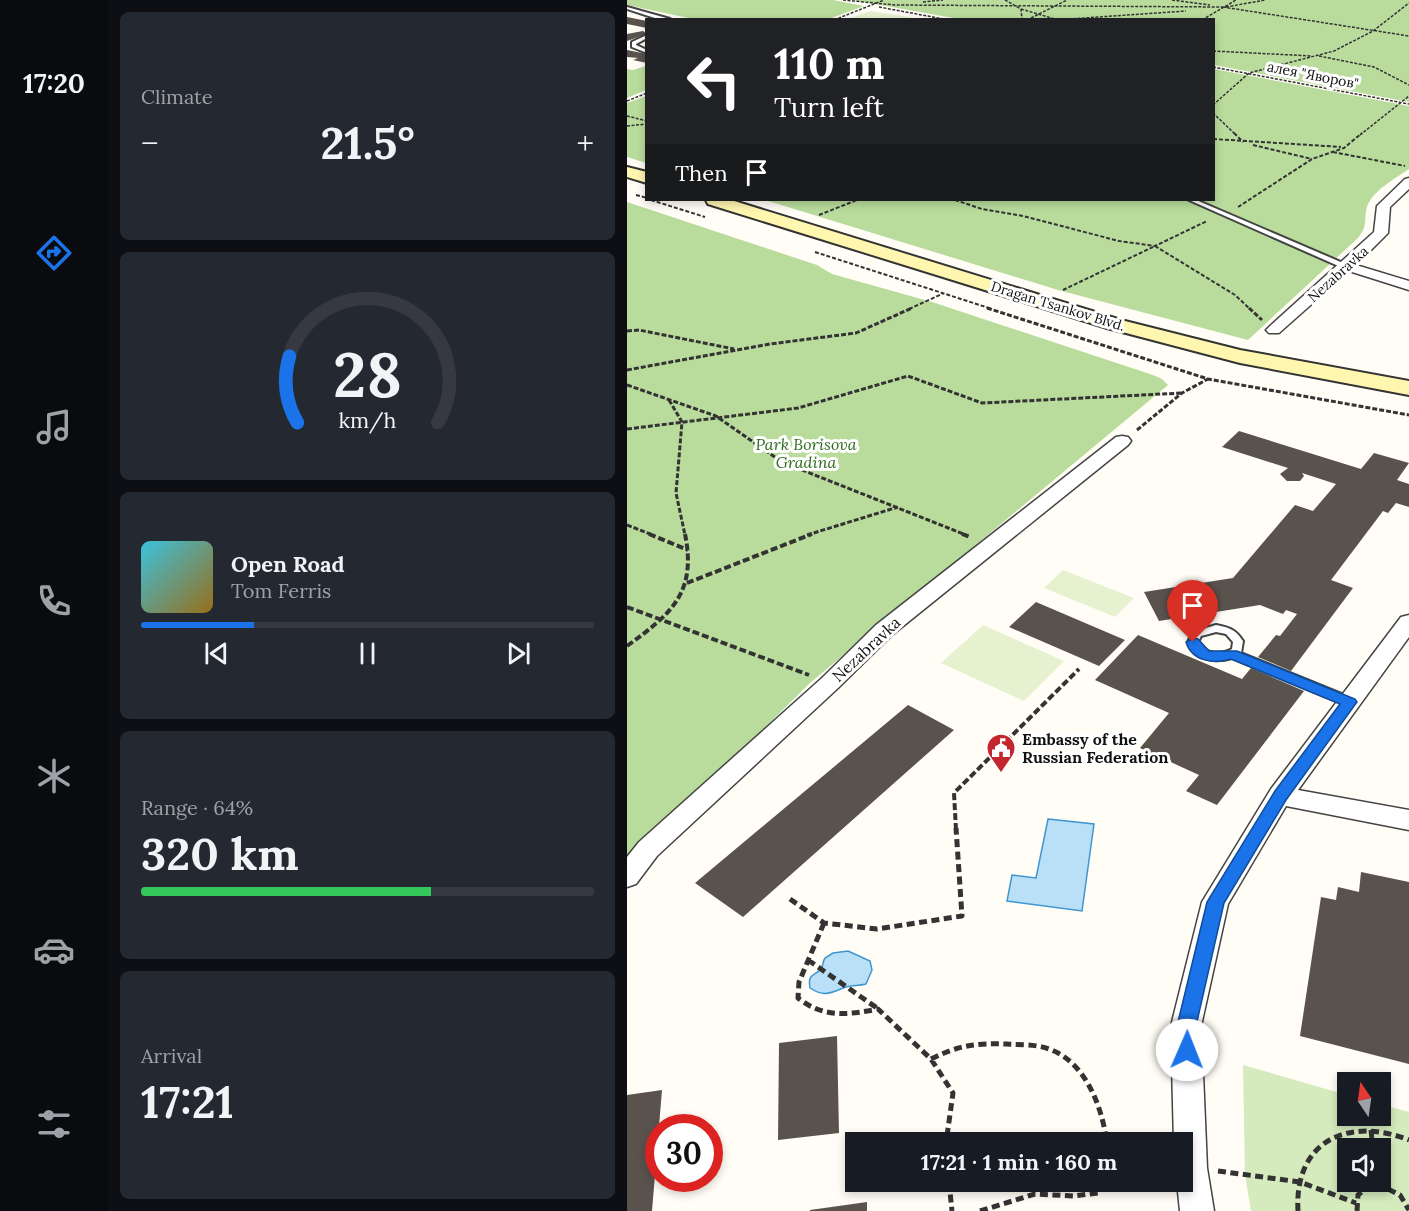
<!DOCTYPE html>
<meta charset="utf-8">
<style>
body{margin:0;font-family:Lora,serif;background:#242831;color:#f1f3f6;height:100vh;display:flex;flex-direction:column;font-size:22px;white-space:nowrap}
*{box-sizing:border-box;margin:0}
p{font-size:20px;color:#9ea1a6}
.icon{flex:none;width:33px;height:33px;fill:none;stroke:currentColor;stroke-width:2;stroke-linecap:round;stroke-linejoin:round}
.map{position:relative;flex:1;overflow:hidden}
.side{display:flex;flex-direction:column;gap:12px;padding:12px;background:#0d0f14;width:519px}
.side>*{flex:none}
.guide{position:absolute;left:18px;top:18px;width:570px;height:183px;border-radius:0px;box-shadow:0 3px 9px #0003;background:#202124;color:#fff;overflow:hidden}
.needle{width:39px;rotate:347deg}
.tools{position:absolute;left:710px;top:1072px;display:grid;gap:12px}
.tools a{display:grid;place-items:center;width:54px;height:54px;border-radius:0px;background:#171b24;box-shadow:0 3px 9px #0003;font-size:30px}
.speed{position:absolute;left:18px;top:1114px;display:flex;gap:12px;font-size:30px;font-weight:700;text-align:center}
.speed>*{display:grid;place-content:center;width:78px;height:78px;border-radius:50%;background:#171b24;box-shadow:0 3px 9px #0003;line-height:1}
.speed .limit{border:9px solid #d22;background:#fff;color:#111}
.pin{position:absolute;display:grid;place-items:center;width:51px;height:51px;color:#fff;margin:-62px -26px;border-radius:50% 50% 50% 0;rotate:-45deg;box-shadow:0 0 6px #0007}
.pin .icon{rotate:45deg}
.me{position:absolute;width:66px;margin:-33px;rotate:1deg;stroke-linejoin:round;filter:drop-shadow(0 0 4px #0008)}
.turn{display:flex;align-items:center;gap:21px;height:126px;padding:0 30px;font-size:27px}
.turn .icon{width:78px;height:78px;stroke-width:2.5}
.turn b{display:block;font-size:42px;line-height:51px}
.then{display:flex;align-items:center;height:57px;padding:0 30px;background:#0003;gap:12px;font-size:22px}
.big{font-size:45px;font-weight:700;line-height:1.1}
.side .card{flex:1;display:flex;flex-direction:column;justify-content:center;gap:9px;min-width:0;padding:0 21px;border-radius:9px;background:#242831}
.side .dial{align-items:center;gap:0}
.dial svg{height:156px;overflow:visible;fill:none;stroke:#363941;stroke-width:7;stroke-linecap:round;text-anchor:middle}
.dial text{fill:#f1f3f6;stroke:none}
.song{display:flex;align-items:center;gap:18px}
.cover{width:72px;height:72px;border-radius:9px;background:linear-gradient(135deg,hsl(190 70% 55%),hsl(40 70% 35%))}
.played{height:6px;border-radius:3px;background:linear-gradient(90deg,#1a73e8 25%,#363941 25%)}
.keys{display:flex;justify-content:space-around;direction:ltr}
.heat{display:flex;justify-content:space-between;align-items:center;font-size:33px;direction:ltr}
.charge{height:9px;border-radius:4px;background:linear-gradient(90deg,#34c759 64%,#363941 0)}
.trip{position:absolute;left:218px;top:1132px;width:348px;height:60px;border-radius:0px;background:#171b24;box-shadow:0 3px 9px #0003;font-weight:700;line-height:60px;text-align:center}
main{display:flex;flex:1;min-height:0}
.dock{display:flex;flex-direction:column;width:108px;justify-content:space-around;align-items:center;background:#090b0e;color:#9ea1a6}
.dock .icon{width:42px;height:42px}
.dock .on{color:#1a73e8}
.dock b{font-size:27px;color:#f1f3f6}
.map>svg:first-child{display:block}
.green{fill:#d5ebbd;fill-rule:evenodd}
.forest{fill:#b9dc9c}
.pitch{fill:#e6f2cf}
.water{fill:#b9e0f7;stroke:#3f96cf;stroke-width:1.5}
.building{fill:#5a524d}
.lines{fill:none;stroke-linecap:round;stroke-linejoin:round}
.service-casing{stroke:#444;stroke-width:4}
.minor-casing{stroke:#444;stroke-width:3}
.secondary-casing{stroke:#333;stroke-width:4}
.path-far4{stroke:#333;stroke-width:1.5;stroke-dasharray:3 1.5;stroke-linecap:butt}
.path-far3{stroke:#333;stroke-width:2;stroke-dasharray:4 2;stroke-linecap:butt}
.path-far2{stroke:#333;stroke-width:3;stroke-dasharray:5 2;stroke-linecap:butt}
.path-far1{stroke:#333;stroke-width:4;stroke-dasharray:7 3;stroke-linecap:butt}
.path{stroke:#333;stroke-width:5;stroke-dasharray:8 4.5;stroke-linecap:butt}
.service{fill:#fff;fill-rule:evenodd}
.minor{fill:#fff;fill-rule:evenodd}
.secondary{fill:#fff6b0;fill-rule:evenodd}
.route{fill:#1a73e8;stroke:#114b97;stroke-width:1.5}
.labels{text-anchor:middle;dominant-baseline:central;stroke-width:6;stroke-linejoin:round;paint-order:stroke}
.far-street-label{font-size:14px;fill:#111;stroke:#fff}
.park-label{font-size:16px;font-style:italic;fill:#2f6b1f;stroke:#fff}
.street-label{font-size:16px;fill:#111;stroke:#fff}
.poi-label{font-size:16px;font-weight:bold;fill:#111;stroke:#fff;text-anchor:start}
</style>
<main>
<nav class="dock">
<b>17:20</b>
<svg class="icon on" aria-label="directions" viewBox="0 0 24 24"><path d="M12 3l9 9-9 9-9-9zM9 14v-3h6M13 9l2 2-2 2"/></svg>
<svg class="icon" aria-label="music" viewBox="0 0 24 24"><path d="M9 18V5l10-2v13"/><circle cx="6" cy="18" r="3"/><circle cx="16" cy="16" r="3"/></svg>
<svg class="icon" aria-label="phone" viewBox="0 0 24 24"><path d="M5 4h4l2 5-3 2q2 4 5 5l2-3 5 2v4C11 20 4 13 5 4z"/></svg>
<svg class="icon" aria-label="climate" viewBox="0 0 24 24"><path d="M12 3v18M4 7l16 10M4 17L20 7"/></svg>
<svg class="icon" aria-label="car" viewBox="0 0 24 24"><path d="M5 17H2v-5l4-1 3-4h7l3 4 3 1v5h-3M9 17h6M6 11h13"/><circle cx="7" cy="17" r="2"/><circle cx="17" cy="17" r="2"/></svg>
<svg class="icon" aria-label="filters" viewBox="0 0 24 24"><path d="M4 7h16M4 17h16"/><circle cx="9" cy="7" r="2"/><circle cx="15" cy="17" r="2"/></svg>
</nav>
<section class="side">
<div class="card"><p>Climate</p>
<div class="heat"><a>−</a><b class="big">21.5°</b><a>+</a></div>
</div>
<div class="card dial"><svg viewBox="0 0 100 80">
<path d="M14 69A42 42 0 1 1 86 69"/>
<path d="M14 69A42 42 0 0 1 10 35" stroke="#1a73e8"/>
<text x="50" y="56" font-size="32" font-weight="700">28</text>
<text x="50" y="72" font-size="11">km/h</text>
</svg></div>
<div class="card">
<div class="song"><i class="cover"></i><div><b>Open Road</b><p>Tom Ferris</p></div></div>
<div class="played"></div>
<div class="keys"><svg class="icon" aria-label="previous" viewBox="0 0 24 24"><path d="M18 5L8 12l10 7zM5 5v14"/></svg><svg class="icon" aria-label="pause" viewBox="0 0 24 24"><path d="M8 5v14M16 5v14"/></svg><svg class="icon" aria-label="next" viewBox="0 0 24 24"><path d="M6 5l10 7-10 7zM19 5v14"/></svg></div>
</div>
<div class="card"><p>Range · 64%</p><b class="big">320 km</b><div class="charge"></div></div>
<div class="card"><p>Arrival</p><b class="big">17:21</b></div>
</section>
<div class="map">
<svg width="782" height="1211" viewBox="0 0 782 1211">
<rect width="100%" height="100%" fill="#fffdf5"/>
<path class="green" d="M616 1065 720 1095V1116H753V1104L782 1112V1211H624L618 1175ZM720 1149H753V1182H720Z"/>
<path class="forest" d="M0 0H206L237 6 202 19 71 20 0 5Z
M225 0H782V102L587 65 586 20 332 19Z
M19 66V90L0 98V69L6 70Z
M587 69 782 106V169C769 178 745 191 740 207 736 221 742 224 731 238L621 340 431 290 138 200H586Z
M19 96V163L0 157V103Z
M0 202 190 265 205 274 305 302 526 375 535 379 541 385 184 682 7 856 0 867Z"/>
<path class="pitch" d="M244 11 288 18 220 19Z
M436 570 507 598 488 617 417 588Z
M356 625 437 661 397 701 314 663Z"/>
<path class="water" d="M421 819 467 824 455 911 380 901 385 875 409 878Z
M221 951 243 961 245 970 239 984C232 986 225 985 219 987 205 992 198 998 183 988 180 971 190 977 195 967 196 964 196 961 198 958L206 953Z"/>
<path class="building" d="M0 17 20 21V28L0 24Z
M16 31 20 34 0 41V34Z
M0 50 20 54V63L6 60 11 58 0 57Z
M612 431 734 469 747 453 782 463 770 480 782 484V507L769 503 761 513 756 511 704 580 726 588 664 671 631 657 649 635 653 636 670 614 659 610 656 614 633 605 532 621 517 592 606 578 668 505 686 511 709 484 675 473 677 476 673 481H660L653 474 661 468 595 447Z
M409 602 498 640 472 666 382 627Z
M511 635 615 679 624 668 677 691 590 805 559 791 572 775 513 748 542 713 468 680Z
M281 705 327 730 116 917 68 883Z
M734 872 782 882V1064L673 1036 694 897 709 900 711 887 732 892Z
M210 1036 212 1133 151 1140 152 1043Z
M35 1090 25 1211H0V1095Z
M240 1202V1211H183V1210Z"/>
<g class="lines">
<g class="service-casing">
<path id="service" d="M0 7 43 19V20H34L0 9Z
M20 35V38L9 44V45L20 50V53L5 47V42Z
M562 200H569L723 266 716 268Z
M589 625C603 628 608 629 616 641L614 653 727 699 729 702 727 705H719L605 658C588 663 568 660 561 642L566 632ZM589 632 599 634 606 642 605 649C592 656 579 654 571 642L574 636Z"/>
</g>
<g class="minor-casing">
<path id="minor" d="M782 178V189L763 207 761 233 729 265 782 281V290L722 271 652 333H642L639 330 642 327 747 232 750 206 778 179Z
M495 436 501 437 504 441 501 445 265 635 211 688 30 856 9 884 0 887V857L12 842 195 678 249 625 489 437Z
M782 615V637L671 790 782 810V830L659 806 601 904 574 1026 580 1168 587 1211H553L550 1182H555V1143H547L544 1026 575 902 644 789 774 617Z"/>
</g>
<g class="secondary-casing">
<path id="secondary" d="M0 167 20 172V183L0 177Z
M79 200H104L494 320 613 350 782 381V395L613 363 480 328 81 204Z"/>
</g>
<path class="path-far4" d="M216 0 268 5 596 7
M378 0 394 9 395 20
M545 0 583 5
M296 2 316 0
M252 7 322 20
M596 7 782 36
M599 7 638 0
M394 9 428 19
M207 20 257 0
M400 20 440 0
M428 20 559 11
M575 20 609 0
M586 51 685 56
M692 56 747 67 782 85
M586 67 782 104
M0 101 20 93
M586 105 622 73 707 51 746 31 782 3
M586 113 609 135
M0 116 20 121
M0 126 20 124
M733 135 782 96"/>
<path class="path-far3" d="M607 133 616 142
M586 139 714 147
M626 145 685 159
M706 152 778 166
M9 195 20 198
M24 200 78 217
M328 200 355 209 396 216 492 241 528 246 580 221
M611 207 685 159 717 148 735 133
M192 215 230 200
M188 252 365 309
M436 290 528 246 608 295 623 309
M282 309 315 294"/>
<path class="path-far2" d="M360 308 581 379 782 415
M622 308 635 320
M0 331 12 330 107 349
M0 370 143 344 229 333 285 308
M0 385 89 416 155 462 339 535
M42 400 55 422 49 493 58 535
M0 429 171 408 281 376 355 403 555 393
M510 430 555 393 581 379
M0 525 26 535
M180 535 271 507"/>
<path class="path-far1" d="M22 534 61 550
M335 534 343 537
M60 583 185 534
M0 607 182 675
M0 646C44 614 70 593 58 534
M329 830 327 793 452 669"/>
<path class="path" d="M163 899 197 923 250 929 335 916 329 828
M197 923 172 982 171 998C196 1018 221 1015 251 1009L304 1059 326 1093 319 1143
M181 960 250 1008
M304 1059C332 1045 349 1043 380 1044 393 1045 409 1044 422 1049 459 1062 475 1107 480 1143
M744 1130 746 1149
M591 1171 673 1182 729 1203
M322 1182 325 1211
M353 1211 408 1194 447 1196 471 1193 476 1182
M671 1211C667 1141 721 1116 782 1140
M730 1211 731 1195 738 1189 753 1185 773 1195 782 1210"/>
<use href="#service" class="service"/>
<use href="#minor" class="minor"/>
<use href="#secondary" class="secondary"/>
</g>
<path class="route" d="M566 638 571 639 582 651H610L728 699 730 702 659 800 597 903 569 1026 570 1050 567 1056 560 1059 553 1056 550 1050V1026L580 902 648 791 713 704 604 659C588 664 565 662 559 642Z"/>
<defs>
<g id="civic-pin" transform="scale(1.5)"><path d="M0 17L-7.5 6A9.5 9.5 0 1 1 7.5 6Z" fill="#c4262e" stroke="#fff"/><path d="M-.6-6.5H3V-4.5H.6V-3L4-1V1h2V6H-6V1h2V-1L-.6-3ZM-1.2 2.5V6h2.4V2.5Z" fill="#fff"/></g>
</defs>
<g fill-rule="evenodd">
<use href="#civic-pin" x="374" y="748"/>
</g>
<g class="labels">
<g class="far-street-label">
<text transform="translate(686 75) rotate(11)">алея "Яворов"</text>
<text transform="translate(711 274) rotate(-42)">Nezabravka</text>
<text transform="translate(431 306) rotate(17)">Dragan Tsankov Blvd.</text>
</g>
<g class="park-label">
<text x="179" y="444">Park Borisova<tspan x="179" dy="18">Gradina</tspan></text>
</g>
<g class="street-label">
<text transform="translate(239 649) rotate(-43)">Nezabravka</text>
</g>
<g class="poi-label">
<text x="395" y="739">Embassy of the<tspan x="395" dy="18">Russian Federation</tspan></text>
</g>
</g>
</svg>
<div class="tools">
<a><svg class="needle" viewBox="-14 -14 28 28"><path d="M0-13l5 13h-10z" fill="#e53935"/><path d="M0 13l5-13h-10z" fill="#9ea1a6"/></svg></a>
<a><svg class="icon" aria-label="sound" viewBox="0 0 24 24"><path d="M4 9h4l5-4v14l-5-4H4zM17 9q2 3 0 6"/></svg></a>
</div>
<div class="speed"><div class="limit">30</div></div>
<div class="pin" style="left:566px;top:642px;background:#d93025"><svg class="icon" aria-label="arrive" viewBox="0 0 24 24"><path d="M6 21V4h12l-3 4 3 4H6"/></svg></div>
<svg class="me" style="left:560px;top:1050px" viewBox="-20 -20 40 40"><circle r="19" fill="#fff"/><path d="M0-13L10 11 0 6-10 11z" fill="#1a73e8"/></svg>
<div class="trip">17:21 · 1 min · 160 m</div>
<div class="guide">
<div class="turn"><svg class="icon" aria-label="left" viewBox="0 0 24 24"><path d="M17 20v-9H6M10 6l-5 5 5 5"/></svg><div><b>110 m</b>Turn left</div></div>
<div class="then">Then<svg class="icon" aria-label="arrive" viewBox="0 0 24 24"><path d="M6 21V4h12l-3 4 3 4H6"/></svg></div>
</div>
</div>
</main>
